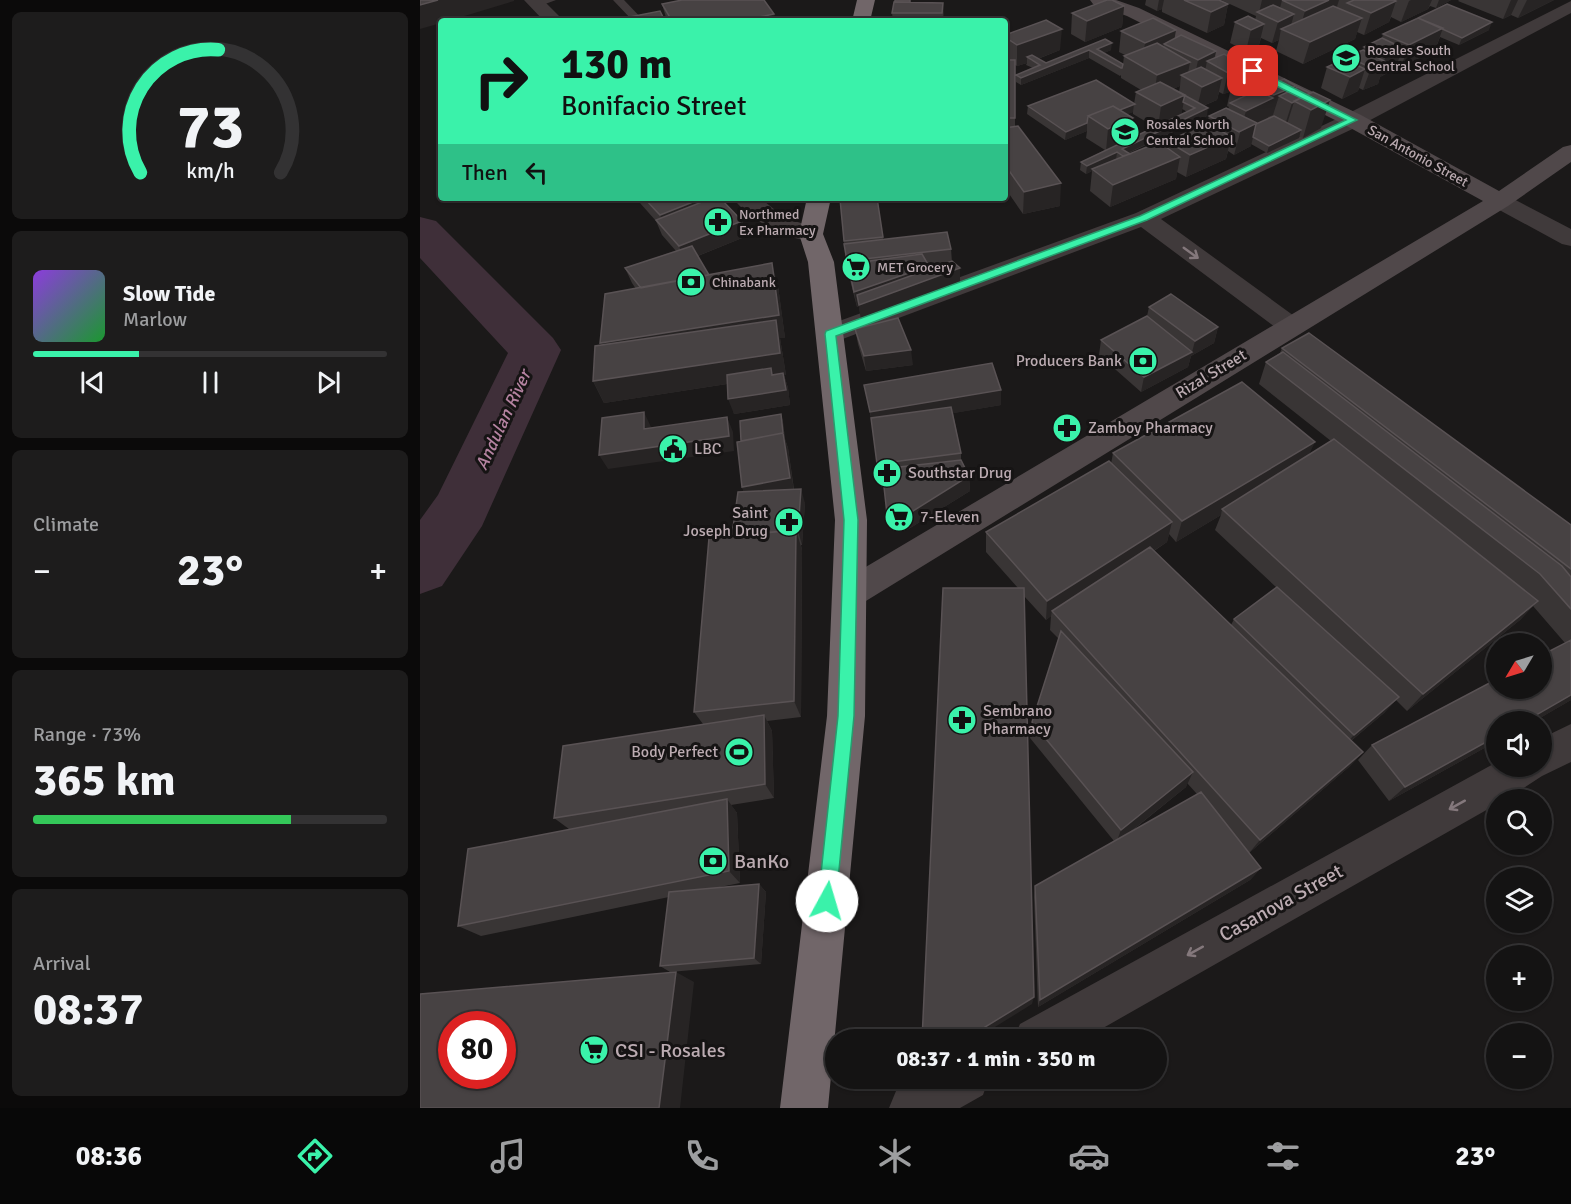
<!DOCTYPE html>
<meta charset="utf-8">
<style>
body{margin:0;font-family:Signika,sans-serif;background:#1d1c1c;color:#f1f3f6;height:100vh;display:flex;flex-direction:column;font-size:22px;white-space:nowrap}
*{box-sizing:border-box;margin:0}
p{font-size:20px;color:#9d9ea0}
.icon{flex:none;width:33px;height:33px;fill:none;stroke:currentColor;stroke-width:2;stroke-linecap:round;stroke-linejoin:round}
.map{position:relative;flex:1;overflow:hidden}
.sheet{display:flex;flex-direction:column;gap:12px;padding:12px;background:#0b0a0a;width:420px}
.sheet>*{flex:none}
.hud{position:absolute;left:18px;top:18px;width:570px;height:183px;border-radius:6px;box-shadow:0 2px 4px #0004,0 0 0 2px #333233;background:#3af2aa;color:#111;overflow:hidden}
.needle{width:39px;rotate:232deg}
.buttons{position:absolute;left:1066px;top:633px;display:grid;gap:12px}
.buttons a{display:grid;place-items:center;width:66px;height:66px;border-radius:50%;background:#141313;box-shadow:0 2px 4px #0004,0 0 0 2px #333233;font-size:30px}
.speed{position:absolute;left:18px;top:1011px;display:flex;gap:12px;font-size:30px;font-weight:700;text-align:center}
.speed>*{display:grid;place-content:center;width:78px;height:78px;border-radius:50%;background:#141313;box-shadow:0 2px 4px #0004,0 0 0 2px #333233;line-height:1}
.speed .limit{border:9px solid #d22;background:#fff;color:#111}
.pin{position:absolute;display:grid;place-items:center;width:51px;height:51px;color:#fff;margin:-26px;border-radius:12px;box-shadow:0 3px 9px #0006}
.me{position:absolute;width:66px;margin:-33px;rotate:6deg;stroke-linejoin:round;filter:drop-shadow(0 0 4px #0008)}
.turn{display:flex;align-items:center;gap:21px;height:126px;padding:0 24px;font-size:27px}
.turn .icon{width:78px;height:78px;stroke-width:2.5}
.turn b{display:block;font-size:42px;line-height:51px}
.then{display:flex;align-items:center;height:57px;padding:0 24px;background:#0003;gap:12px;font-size:22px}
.big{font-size:45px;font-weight:800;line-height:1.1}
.sheet .widget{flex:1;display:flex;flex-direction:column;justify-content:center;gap:9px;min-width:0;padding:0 21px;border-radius:9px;background:#1d1c1c}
.sheet .dial{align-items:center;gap:0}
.dial svg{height:156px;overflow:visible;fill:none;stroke:#333233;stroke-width:7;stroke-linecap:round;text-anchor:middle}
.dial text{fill:#f1f3f6;stroke:none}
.song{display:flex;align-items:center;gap:18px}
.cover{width:72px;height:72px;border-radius:9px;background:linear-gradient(135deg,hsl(270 70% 55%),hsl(130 70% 35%))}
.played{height:6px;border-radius:3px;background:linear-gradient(90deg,#3af2aa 30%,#333233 30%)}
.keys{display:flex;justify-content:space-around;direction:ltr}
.heat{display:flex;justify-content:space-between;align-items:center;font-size:33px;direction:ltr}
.charge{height:9px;border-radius:4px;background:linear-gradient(90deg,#34c759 73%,#333233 0)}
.trip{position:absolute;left:405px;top:1029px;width:342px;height:60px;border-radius:30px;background:#141313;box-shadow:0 2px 4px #0004,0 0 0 2px #333233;font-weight:800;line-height:60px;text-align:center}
.tabs{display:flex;height:96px;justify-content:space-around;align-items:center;background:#080808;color:#9d9ea0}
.tabs .icon{width:42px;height:42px}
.tabs .selected{color:#3af2aa}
.tabs b{font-size:27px;color:#f1f3f6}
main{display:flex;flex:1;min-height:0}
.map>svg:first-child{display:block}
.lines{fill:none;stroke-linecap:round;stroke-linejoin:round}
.river{fill:#3f2f39;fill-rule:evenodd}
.lane{fill:#403a3b;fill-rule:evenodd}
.street{fill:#403a3b;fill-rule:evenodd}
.secondary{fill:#50484a;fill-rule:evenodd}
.highway{fill:#716669;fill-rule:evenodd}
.wall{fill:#393535;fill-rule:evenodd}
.shaded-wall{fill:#272424}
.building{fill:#474243;stroke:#595254;stroke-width:1.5;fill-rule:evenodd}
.oneway{stroke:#84787c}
.route{fill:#3af2aa;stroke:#269d6e;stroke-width:1.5}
.labels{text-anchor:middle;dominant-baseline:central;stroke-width:6;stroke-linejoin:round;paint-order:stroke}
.far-poi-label{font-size:14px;fill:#bbabb1;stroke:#161414;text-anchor:start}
.far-street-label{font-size:14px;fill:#bbabb1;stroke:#161414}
.poi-label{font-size:16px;fill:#bbabb1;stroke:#161414;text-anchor:start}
.street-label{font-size:16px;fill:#bbabb1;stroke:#161414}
.water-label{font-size:18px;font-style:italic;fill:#b583a1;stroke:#161414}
.near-poi-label{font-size:20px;fill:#bbabb1;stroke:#161414;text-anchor:start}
.near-street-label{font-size:20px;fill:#bbabb1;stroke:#161414}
</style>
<main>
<section class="sheet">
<div class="widget dial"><svg viewBox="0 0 100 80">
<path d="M14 69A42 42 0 1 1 86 69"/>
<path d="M14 69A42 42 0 0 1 54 6" stroke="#3af2aa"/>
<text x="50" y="56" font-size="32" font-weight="700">73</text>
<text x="50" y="72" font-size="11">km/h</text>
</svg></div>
<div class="widget">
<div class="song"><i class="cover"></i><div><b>Slow Tide</b><p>Marlow</p></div></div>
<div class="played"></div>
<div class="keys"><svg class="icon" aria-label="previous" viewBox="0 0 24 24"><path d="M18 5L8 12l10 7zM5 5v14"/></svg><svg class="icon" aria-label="pause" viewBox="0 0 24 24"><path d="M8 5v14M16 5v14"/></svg><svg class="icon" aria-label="next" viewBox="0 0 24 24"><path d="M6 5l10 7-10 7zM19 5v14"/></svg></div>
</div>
<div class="widget"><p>Climate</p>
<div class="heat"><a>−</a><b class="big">23°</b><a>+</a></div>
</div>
<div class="widget"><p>Range · 73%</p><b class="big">365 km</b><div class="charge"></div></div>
<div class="widget"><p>Arrival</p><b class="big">08:37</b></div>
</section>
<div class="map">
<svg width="1151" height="1108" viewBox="0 0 1151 1108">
<rect width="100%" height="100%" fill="#1b1919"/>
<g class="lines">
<path class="river" d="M0 217 16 221 133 338 141 350 62 526 22 586 0 594V520L18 495 88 353 0 258Z"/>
<path class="lane" d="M120 0H136L117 7 112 4Z
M193 0H204L224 21H213Z"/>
<path class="street" d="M104 0H123L144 21H124Z
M1151 1V13L941 125 741 219 881 321 885 327 881 333 872 336 863 333 721 227 420 340 410 343 400 340 396 334 400 328 716 213 925 115Z
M1080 194 1088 196 1151 229V246L1142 244 1072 206 1068 201 1072 196Z
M313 198H340L365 218 400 229 403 234 400 239C374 246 328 219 313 198Z
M1151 724V762L1122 776 1085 800H1077V804L662 1040H593L600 1024 1077 762V766H1122V738Z
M498 1078H569L563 1095 540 1108H469L476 1091Z"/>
<path class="secondary" d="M670 0H696L719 8 941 115 1079 191 1143 147 1151 145V162L1088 206 441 604 429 608 417 604 412 594 417 584 1063 201 925 125 707 16 673 4Z"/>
<path class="highway" d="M437 0H455L450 21H432Z
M387 198H411L403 234 414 262 447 520 445 716 408 1108H360L407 716 415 520 388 262 379 234Z"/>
</g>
<path class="wall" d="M726 0H799L808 4 804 25 787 33 742 12V9L737 11 725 5Z
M801 0H1031L1016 8 1010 6 1008 9 981 22 971 17 969 22 944 35 937 32 935 39 883 64 856 51 859 40 852 43 841 38 839 45 826 51 810 43 815 22 835 20 836 16Z
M1039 0H1134L1098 18 1091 15 1083 19 1038 1Z
M491 2 523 3 524 21H473L472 13Z
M242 4 356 21H247Z
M1027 4 1069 30 1039 45 1020 37 1015 50 981 67 977 65 975 69 960 77 958 84 943 90 939 88 938 91 922 99 901 88 907 67 926 60 927 56 943 50 944 47 962 38 963 34Z
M704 6 702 27 665 42 651 34 652 13Z
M701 31 755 38 796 51 795 58 825 66 822 78 846 86H876V88L890 93 901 128 883 138 879 136V138L847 153 831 144V146L814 155 808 151 806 159 766 177 757 172 756 179 690 207 670 191 672 171 666 174 660 170 661 162 685 150 666 138 667 131 645 140 607 114 608 106 714 104 716 92 721 90 701 78V75L700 76 669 58 601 85 596 82V75L613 68 606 65 607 63 597 66 595 65V126L640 206 603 214 585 188V60H587L585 59V35L640 50 618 59 626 63 685 39 691 50 684 53 703 64 704 56 705 55 699 52ZM760 86 759 92 753 89ZM799 92 803 94 810 92 807 106 809 107 808 109 789 116 787 124 747 141 746 148 710 154 709 153 787 116 783 106 797 100ZM762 109 764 110 767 112 761 115ZM713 112V114L735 127 710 139 713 118 707 114Z
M218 198H300L322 221 327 236 278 256 289 275 358 286 365 338H360L366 375H364L368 388 370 405 314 414 307 384 184 403 173 381 182 345 180 343 216 289 212 283 205 268 256 251 242 235 236 221 220 203Z
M426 198H514L458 202 463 239 531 249 532 262 540 283 441 320 439 306 437 307 429 276 424 244 420 199ZM519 266 509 269V267Z
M729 307 798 327 794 343 771 356 768 367 721 392 679 355 681 340 727 316Z
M435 329 493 365 446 371 438 344Z
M862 348 1151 525V700L1113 722H1077V741L969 801 938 760 952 745 1145 643 1113 606 1100 620 987 711 976 700 964 713 931 741 943 752 929 767 829 853 841 868 830 880 618 1007 614 897 615 886 694 841 610 738 612 722 639 639 630 630 631 616 626 620 604 596 612 1004 598 588 566 552V532L691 464 693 453 888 456 911 441 839 384 846 362 860 353ZM801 515 795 530 857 588 814 619 811 625 734 551 747 542 749 534 756 542ZM767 783 777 794 708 834 766 787Z
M444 385 581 390V405L533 413 541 453V461L549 476 550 491 487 530 469 528 463 478H460L451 418Z
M361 414 363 422 365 439 368 448 374 489 385 503 382 545H381L382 550 381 717 347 721 352 731 354 798 311 805 317 813 320 883 295 888 339 884 346 892 341 964 250 972 240 966 249 897 61 936 38 926 149 829 134 818 283 724 274 712 313 536 312 535 324 492 322 487 321 441Z"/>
<path class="shaded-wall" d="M18 0H94V1L28 21H21V23L0 29V5Z
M739 0H744L742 9 737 11Z
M842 0H879H862L860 8 839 13Z
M909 0H919L914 16 879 32 885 11Z
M991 0H1012L1008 9 981 22 989 1Z
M1019 0H1031L1016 8Z
M1091 0H1098L1091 15 1083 19Z
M1107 0H1134L1098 18Z
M976 1 969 22 944 35 951 13Z
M523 3 524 17V21H523Z
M808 4 804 25 787 33 791 12Z
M704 6 702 27 665 42 667 21Z
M354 14 356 21H319Z
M874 14 869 33 861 29 859 40 852 43 858 22Z
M942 18 935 39 883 64 890 42Z
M1072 22 1069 30 1039 45 1042 38Z
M844 24 839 45 826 51 831 30Z
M1023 28 1015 50 981 67 989 45Z
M642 29 640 50 612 61 607 57V63L597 66V45Z
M756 30 753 48 744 44 742 56 722 65 725 43Z
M692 43 691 50 678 56 677 49Z
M983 48 975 69 960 77 958 84 943 90 951 68 963 63 966 56Z
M669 50V58L601 85V78Z
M796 51 793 64 787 61 784 76 774 81 778 60Z
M770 62 767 79 761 75 760 86 734 97 737 75Z
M825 66 820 87 812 84 810 92 803 94 808 73Z
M945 69 938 91 922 99 930 77Z
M848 76 845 90 841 88 838 100 819 108 823 89Z
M802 78 797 100 777 108 782 87Z
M876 86 872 103 859 96 853 115 848 117 847 120 836 125 831 146 814 155 826 111 853 98 854 95Z
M765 95 761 117 738 128 741 106Z
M910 100 901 128 883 138 891 110Z
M874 102 867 124 865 125 872 103Z
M714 104 713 112 682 125 675 120Z
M788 108 787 116 701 156 702 149Z
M713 118 710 140 686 151 688 129Z
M667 123V131L645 140 646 132Z
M881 130 879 138 847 153 849 146Z
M811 137 806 159 766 177 770 155Z
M697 152 696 160 672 169V171L666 174 667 166Z
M760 157 756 179 690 207 693 185Z
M641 183 640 206 603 214 604 192Z
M283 198H295L245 230 240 215Z
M322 221 327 236 265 261 259 246Z
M352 263 358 286 365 338H360L366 375H364L368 388 370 405 314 414 308 399 352 377 184 403 173 381 191 365 180 343Z
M509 266 510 279 540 268V283L441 320 437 295 439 306 437 307 434 292Z
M798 327 794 343 771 356 775 341Z
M491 350 493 365 446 371 444 356Z
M772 352 768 367 721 392 724 377Z
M581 390V405L453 427 450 412Z
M224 412 231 427V444L224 429Z
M361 414 363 422 365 439 368 448 374 492 327 501 322 487 324 449Z
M307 417 313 432 314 451 188 469 179 455Z
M895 442 885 463 802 509 801 515 756 542 762 521Z
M549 476 550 491 487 530 485 516Z
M381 489 385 503 382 545 378 531Z
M752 522 747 542 635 614 632 611 631 616 626 620 627 601Z
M376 530 382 550 381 717 374 701Z
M1118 601 1100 620 987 711 1003 694Z
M1151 695V700L1113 722H1104Z
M979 697 964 713 920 750 934 735Z
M344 715 352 731 354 798 345 784Z
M1077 736V741L969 801 985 787Z
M943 752 929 767 829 853 840 840Z
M773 772 766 787 696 843 701 830Z
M307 799 317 813 320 883 309 871Z
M841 868 830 880 618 1007 620 1000Z
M339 884 346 892 341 964 334 958Z
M256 972 274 982 260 1108H239Z
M614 997 612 1004 554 1040H544Z"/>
<path class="building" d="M0 0H18L0 5Z
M262 0H344L354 14 319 21H252L242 4Z
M475 0H490V2H475Z
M687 0H692L704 6 667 21 652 13Z
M764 0H799L808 4 791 12Z
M862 0H909L885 11Z
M934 0H974L976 1 951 13 927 3Z
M474 2 523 3 522 13H472Z
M1027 4 1072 22 1042 38 998 18Z
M853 5 874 14 858 22 837 12Z
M913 6 942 18 890 42 861 29Z
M240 11 245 21H200L199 19Z
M828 16 844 24 831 30 815 22Z
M733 18 756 30 725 43 701 31Z
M998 18 1023 28 989 45 963 34Z
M626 20 642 29 597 45 585 37V35Z
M761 35 796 51 778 60 744 44Z
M962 38 983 48 966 56 944 47Z
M685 39 692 43 677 49 703 64 702 68H701L669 50 601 78 596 75 620 65 607 57 612 55 626 63Z
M737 43 770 62 737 75 704 56Z
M943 50 966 62 951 68 927 56Z
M804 54 825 66 808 73 787 61Z
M924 59 945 69 930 77 907 67Z
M585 60H595V118H585Z
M781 67 802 78 782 87 761 75Z
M837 71 848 76 823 89 812 84Z
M864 79 876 86 854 95 841 88Z
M676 80 715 104 700 110 693 106 668 116 667 123 646 132 608 106Z
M740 82 765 95 741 106 716 92Z
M878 87 890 93 872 103 859 96Z
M753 89 788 108 702 149 710 154 703 156 697 152 667 166 661 162 775 108 763 102 765 95Z
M837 90 853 98 826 111 810 103Z
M893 92 910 100 891 110 874 101Z
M693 106 713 118 688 129 668 116Z
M806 108 837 123 819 132 789 116Z
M854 116 881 130 849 146 833 137 836 124Z
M789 123 811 137 770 155 747 141Z
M598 126 641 183 604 192 585 165V128Z
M739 142 760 157 693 185 672 169Z
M224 198H283L240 215Z
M292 198H300L322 221 259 246 236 220Z
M432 198H457L463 237 424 241 420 199Z
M527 232 531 249 427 261 424 244Z
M272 246 289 275 221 288 205 268Z
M502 254 509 266 434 292 428 264Z
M532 261 540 268 439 305 437 295Z
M352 263 359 315 180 343 185 294Z
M751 294 798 327 775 341 729 307Z
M727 316 772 352 724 377 681 340Z
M478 318 491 350 444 356 435 329Z
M356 320 360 353 173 381 175 346Z
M889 333 1151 525V569L862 348Z
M863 352 1142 566 1151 577V609L1120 574 846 362Z
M572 363 581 390 450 412 444 385Z
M351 368 352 375 363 373 366 390 308 399 307 375Z
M822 382 895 442 762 521 693 453Z
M531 407 541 453 457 464 451 418Z
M224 412V429L307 417 309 436 179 455 182 418Z
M361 414 363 433 321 441 320 421Z
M363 433 370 478 322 487 317 442Z
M914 439 1118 601 1003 694 802 509Z
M541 460 549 476 485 516 467 514 462 469Z
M689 461 752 522 627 601 566 532Z
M381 489 378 531H376V530L312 535 318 492Z
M376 530 374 701 274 712 289 538Z
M730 547 943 752 840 840 632 611Z
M857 587 979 697 934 735 814 619Z
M523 588H604L614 997 544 1040H502Z
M641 631 773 772 701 830 612 722Z
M1151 640V695L1104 722H1077V736L985 787 952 745 1077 679V688H1122V655Z
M344 715 345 784 134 818 143 746Z
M781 792 841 868 620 1000 615 886Z
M307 799 309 871 38 926 48 849Z
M339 884 334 958 240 966 249 892Z
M256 972 239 1108H0V994ZM32 1024H82V1076H32Z"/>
<defs><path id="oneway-shaft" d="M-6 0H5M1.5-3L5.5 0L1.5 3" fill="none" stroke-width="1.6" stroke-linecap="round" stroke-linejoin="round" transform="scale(1.5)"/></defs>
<g class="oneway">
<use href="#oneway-shaft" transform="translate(771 253) rotate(36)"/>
<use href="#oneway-shaft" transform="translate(1037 805) rotate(151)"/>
<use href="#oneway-shaft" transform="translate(775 951) rotate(151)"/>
</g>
<path class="route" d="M830 69H836L937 120 727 220 416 336 438 520 434 716 416 901 413 907 407 910 401 907 398 901 418 716 424 520 405 334 406 331 720 216 926 120 830 73Z"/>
<defs>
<g id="school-disc" transform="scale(1.5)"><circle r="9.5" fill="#3af2aa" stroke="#161414"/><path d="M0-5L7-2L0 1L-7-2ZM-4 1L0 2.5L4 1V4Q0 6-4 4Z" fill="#111"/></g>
<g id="pharmacy-disc" transform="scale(1.5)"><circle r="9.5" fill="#3af2aa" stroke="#161414"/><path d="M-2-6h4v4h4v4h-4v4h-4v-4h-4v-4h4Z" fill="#111"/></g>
<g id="supermarket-disc" transform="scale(1.5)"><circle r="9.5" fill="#3af2aa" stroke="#161414"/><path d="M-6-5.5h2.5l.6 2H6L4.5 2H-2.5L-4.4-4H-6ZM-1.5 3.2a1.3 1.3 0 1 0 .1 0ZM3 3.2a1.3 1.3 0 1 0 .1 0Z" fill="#111"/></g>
<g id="bank-disc" transform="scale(1.5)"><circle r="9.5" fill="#3af2aa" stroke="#161414"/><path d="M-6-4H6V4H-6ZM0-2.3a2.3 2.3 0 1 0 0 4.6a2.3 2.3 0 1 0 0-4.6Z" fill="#111"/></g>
<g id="civic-disc" transform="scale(1.5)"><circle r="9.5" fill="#3af2aa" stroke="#161414"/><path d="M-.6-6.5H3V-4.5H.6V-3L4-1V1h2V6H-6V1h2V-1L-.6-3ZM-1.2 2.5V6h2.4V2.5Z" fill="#111"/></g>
<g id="stadium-disc" transform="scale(1.5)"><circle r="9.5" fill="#3af2aa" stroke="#161414"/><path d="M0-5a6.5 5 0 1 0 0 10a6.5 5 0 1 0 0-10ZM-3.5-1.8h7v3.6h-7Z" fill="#111"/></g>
</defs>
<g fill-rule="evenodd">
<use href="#school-disc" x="926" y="58"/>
<use href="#school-disc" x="705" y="132"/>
<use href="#pharmacy-disc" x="298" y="222"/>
<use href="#supermarket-disc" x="436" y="267"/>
<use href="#bank-disc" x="271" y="282"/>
<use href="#bank-disc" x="723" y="361"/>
<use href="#pharmacy-disc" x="647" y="428"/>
<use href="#civic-disc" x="253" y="449"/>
<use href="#pharmacy-disc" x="467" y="473"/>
<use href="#supermarket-disc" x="479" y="517"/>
<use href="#pharmacy-disc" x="369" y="522"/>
<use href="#pharmacy-disc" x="542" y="720"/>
<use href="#stadium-disc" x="319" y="752"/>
<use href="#bank-disc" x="293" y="861"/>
<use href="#supermarket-disc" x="174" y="1050"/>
</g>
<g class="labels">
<g class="far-poi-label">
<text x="947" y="50">Rosales South<tspan x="947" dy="16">Central School</tspan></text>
<text x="726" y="124">Rosales North<tspan x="726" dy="16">Central School</tspan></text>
<text x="319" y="214">Northmed<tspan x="319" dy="16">Ex Pharmacy</tspan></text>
<text x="457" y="267">MET Grocery</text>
<text x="292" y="282">Chinabank</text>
</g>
<g class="far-street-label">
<text transform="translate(998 156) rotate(29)">San Antonio Street</text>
</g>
<g class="poi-label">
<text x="702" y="361" text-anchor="end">Producers Bank</text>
<text x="668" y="428">Zamboy Pharmacy</text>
<text x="274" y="449">LBC</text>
<text x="488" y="473">Southstar Drug</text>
<text x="348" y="513" text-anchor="end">Saint<tspan x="348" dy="18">Joseph Drug</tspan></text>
<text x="500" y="517">7-Eleven</text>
<text x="563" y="711">Sembrano<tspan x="563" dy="18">Pharmacy</tspan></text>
<text x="298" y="752" text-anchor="end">Body Perfect</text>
</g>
<g class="street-label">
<text transform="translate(791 374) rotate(-31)">Rizal Street</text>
</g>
<g class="water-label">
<text transform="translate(83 420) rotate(-65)">Andulan River</text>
</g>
<g class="near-poi-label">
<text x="314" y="861">BanKo</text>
<text x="195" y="1050">CSI - Rosales</text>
</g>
<g class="near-street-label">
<text transform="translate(861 903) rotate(-29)">Casanova Street</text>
</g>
</g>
</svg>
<div class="buttons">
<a><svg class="needle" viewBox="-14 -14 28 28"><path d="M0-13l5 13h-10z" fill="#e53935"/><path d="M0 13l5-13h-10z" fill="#9d9ea0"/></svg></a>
<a><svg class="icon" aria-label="sound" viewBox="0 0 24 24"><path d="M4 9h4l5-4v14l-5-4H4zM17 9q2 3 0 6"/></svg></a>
<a><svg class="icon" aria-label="search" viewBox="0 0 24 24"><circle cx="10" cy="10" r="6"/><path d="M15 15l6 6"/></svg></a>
<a><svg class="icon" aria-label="layers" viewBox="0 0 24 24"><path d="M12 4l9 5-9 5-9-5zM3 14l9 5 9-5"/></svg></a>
<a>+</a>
<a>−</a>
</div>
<div class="speed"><div class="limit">80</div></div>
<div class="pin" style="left:833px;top:71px;background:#d93025"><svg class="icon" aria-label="arrive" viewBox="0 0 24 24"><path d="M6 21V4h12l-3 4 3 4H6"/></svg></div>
<svg class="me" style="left:407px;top:901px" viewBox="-20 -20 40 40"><circle r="19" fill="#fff"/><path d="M0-13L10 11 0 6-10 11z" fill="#3af2aa"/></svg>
<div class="trip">08:37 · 1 min · 350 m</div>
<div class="hud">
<div class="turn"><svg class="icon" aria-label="right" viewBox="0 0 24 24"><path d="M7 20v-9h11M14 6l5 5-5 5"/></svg><div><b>130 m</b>Bonifacio Street</div></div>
<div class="then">Then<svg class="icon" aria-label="left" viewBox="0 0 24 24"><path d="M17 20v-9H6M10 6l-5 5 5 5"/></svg></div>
</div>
</div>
</main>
<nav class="tabs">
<b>08:36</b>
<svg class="icon selected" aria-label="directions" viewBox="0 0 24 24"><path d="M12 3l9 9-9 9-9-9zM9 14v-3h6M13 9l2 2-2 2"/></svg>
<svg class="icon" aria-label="music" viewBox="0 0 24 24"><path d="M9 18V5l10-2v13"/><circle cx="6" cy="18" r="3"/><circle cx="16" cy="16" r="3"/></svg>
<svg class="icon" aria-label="phone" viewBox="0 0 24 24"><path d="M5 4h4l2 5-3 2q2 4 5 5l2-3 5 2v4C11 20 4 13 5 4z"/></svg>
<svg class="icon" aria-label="climate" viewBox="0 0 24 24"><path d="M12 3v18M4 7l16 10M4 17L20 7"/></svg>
<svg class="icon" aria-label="car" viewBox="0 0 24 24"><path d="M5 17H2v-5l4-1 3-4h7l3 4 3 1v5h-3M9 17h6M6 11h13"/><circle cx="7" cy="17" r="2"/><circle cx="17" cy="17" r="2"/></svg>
<svg class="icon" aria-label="filters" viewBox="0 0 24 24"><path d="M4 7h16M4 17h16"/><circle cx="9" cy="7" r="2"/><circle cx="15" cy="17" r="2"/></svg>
<b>23°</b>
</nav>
